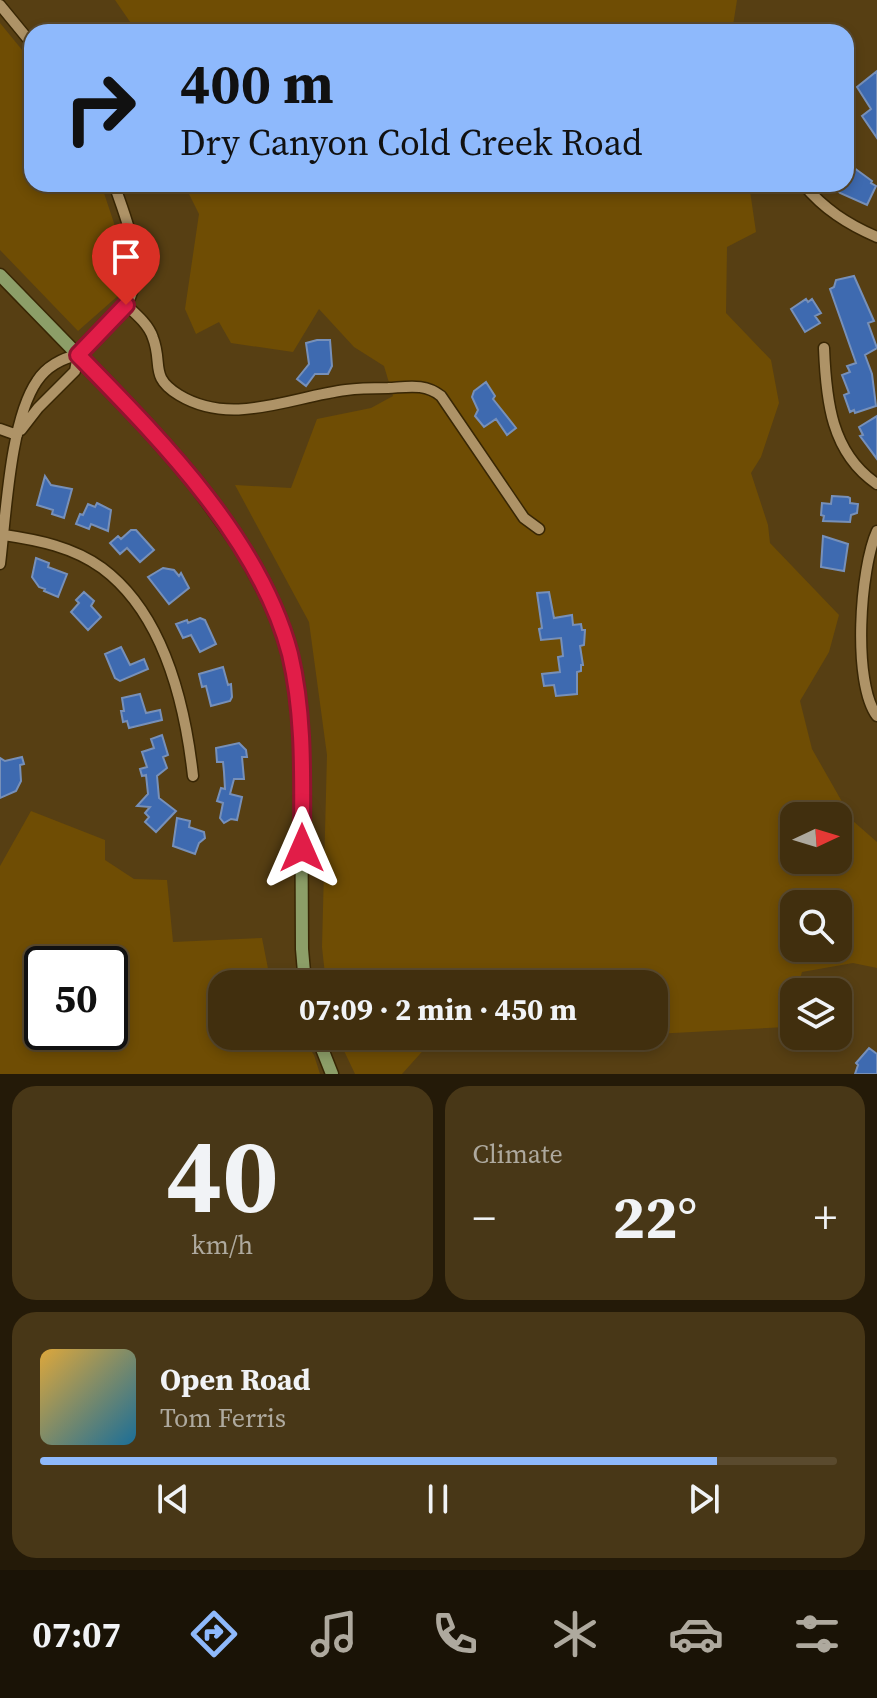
<!DOCTYPE html>
<meta charset="utf-8">
<style>
body{margin:0;font-family:"Source Serif 4",serif;background:#483717;color:#f1f3f6;height:100vh;display:flex;flex-direction:column;font-size:30px;white-space:nowrap}
*{box-sizing:border-box;margin:0}
p{font-size:26px;color:#aea99e}
.icon{flex:none;width:44px;height:44px;fill:none;stroke:currentColor;stroke-width:2;stroke-linecap:round;stroke-linejoin:round}
.map{position:relative;height:1074px;overflow:hidden}
.sheet{display:flex;flex-direction:column;gap:12px;padding:12px;background:#241a08;flex:1}
.sheet>*{flex:none}
.guide{position:absolute;left:24px;top:24px;width:830px;height:168px;border-radius:24px;box-shadow:0 4px 12px #0003,0 0 0 2px #5a4a2e;background:#8eb9fc;color:#111;overflow:hidden}
.needle{width:52px;rotate:86deg}
.tools{position:absolute;left:780px;top:802px;display:grid;gap:16px}
.tools a{display:grid;place-items:center;width:72px;height:72px;border-radius:16px;background:#412f0e;box-shadow:0 4px 12px #0003,0 0 0 2px #5a4a2e;font-size:40px}
.speed{position:absolute;left:24px;top:946px;display:flex;gap:16px;font-size:40px;font-weight:700;text-align:center}
.speed>*{display:grid;place-content:center;width:104px;height:104px;border-radius:50%;background:#412f0e;box-shadow:0 4px 12px #0003,0 0 0 2px #5a4a2e;line-height:1}
.speed .limit{border:4px solid #111;border-radius:12px;background:#fff;color:#111}
.pin{position:absolute;display:grid;place-items:center;width:68px;height:68px;color:#fff;margin:-82px -34px;border-radius:50% 50% 50% 0;rotate:-45deg;box-shadow:0 0 8px #0007}
.pin .icon{rotate:45deg}
.me{position:absolute;width:88px;margin:-44px;rotate:0deg;stroke-linejoin:round;filter:drop-shadow(0 0 6px #0008)}
.turn{display:flex;align-items:center;gap:28px;height:168px;padding:0 24px;font-size:36px}
.turn .icon{width:104px;height:104px;stroke-width:2.5}
.turn b{display:block;font-size:56px;line-height:68px}
.big{font-size:60px;font-weight:700;line-height:1.1}
.sheet .card{flex:1;display:flex;flex-direction:column;justify-content:center;gap:12px;min-width:0;padding:0 28px;border-radius:24px;background:#483717}
.sheet .dial{align-items:center;gap:0}
.dial b{font-size:104px;line-height:1}
.song{display:flex;align-items:center;gap:24px}
.cover{width:96px;height:96px;border-radius:12px;background:linear-gradient(135deg,hsl(40 70% 55%),hsl(200 70% 35%))}
.played{height:8px;border-radius:4px;background:linear-gradient(90deg,#8eb9fc 85%,#5a4a2e 85%)}
.keys{display:flex;justify-content:space-around;direction:ltr}
.heat{display:flex;justify-content:space-between;align-items:center;font-size:44px;direction:ltr}
.sheet .tiles{flex:1;display:grid;gap:12px;grid-template-columns:1fr 1fr}
.card:last-child{grid-column:span 2}
.trip{position:absolute;left:208px;top:970px;width:460px;height:80px;border-radius:24px;background:#412f0e;box-shadow:0 4px 12px #0003,0 0 0 2px #5a4a2e;font-weight:700;line-height:80px;text-align:center}
.dock{display:flex;height:128px;justify-content:space-around;align-items:center;background:#1a1306;color:#aea99e}
.dock .icon{width:56px;height:56px}
.dock .active{color:#8eb9fc}
.dock b{font-size:36px;color:#f1f3f6}
.map>svg:first-child{display:block}
.green{fill:#6f4d04;fill-rule:evenodd}
.building{fill:#3e6ab0;stroke:#7790b9;stroke-width:2}
.lines{fill:none;stroke-linecap:round;stroke-linejoin:round}
.minor-casing{stroke:#382604;stroke-width:13}
.major-casing{stroke:#382604;stroke-width:15}
.minor{stroke:#ae9367;stroke-width:10}
.major{stroke:#8c9e68;stroke-width:12}
.route-casing{stroke:#92132f;stroke-width:20}
.route{stroke:#e11d48;stroke-width:14}
</style>
<div class="map">
<svg width="877" height="1074" viewBox="0 0 877 1074">
<rect width="100%" height="100%" fill="#573f13"/>
<path class="green" d="M115 0H737L732 32H137Z
M0 23 32 62V184H101L126 259 120 294 78 331 0 250Z
M184 184H749L756 232 727 247 726 313 771 360 779 403 761 457 751 473 768 525 770 543 839 615 829 652 800 701 812 749 853 821 877 842V968L853 963 802 972 786 1027 654 1034V984H326L322 947 327 755 309 622 235 485 291 488 317 419 371 408 393 396 384 366 354 347 319 309 293 352 231 343 219 322 196 334 185 309 199 214ZM794 816H838V860H794ZM794 904H838V948H794Z
M31 811 105 840V860L134 879 167 880 173 942 262 938 271 984H222V1036H301L314 1055 320 1074H0V866ZM110 964V1032H42V964Z
M337 1036H605L428 1045 402 1074H355Z"/>
<path class="building" d="M877 71V138L862 116 871 109 857 87Z
M846 162 872 181 871 183 876 186 867 205 840 193 830 184H846Z
M854 276 874 321 868 323 877 348 865 355 872 374 876 406 855 413 854 410 850 412 844 395 849 393 842 375 850 372 847 366 856 363 830 289 834 287 836 280Z
M806 299 808 302 812 299 821 313 815 316 820 323 805 332 791 309Z
M317 340H330L332 366 328 374H315L306 386 297 379 309 364 306 343Z
M486 382 495 396 493 399 516 428 507 435 496 419 484 427 475 416 478 410 472 397 474 391Z
M877 416V459L860 436 863 435 859 427Z
M45 476 51 485 72 489 64 518 52 514 53 510 37 505Z
M832 496 848 497 850 498V503L858 504 857 513 851 515 850 522 823 521 824 516 821 515 822 503 831 504Z
M97 503 111 510 108 531 91 524 89 529 76 524 80 514 83 515 88 504 95 507Z
M131 530H136L154 550 140 562 127 548 120 554 110 543 118 536 121 539Z
M823 536 848 544 844 571 821 567Z
M36 558 49 563 48 567 67 574 58 597 44 591 45 589 39 587 32 577Z
M163 568 174 570 179 576 181 573 189 588 169 604 148 577Z
M84 592 94 601 91 606 101 617 88 630 71 612 79 603 76 600Z
M549 592 554 618 572 615 573 625 581 624 582 630H585L584 645 580 646 583 665H581V671L577 672V694L556 696 554 685 544 686 542 674 560 672 558 657 563 656 561 638 541 640 539 629 542 628 537 593Z
M200 618 205 620 216 644 200 652 191 635 183 638 176 624 187 620 188 623Z
M121 647 130 665 144 659 148 669 120 681 115 678 105 654Z
M223 667 228 685 231 684 232 697 230 701 211 706 206 686 202 687 199 674Z
M140 694 146 713 160 710 162 720 129 728 127 721 123 722 121 711H124L122 698Z
M162 735 168 755 163 757 167 768 157 776 159 798 176 811 156 832 145 822 149 817 145 813 150 807 137 806 148 794 146 775 142 776 140 769 147 767 142 752 154 748 151 739Z
M239 743 246 750 247 757H242L244 779H234L230 794 242 797 237 820 231 819 224 823 220 818 223 803 217 801 221 788 225 789 224 772 223 762H217L216 748Z
M22 757 24 764 20 765 21 781 16 791 0 798V758L5 761Z
M177 818 190 821 189 827 204 832 205 838 199 843 195 854 173 846Z
M869 1048 877 1054V1074H855L858 1065 856 1063Z"/>
<g class="lines">
<g class="minor-casing">
<path id="minor" d="M0 5 32 44
M803 184C824 209 847 224 877 237
M126 305C136 314 149 325 153 338 163 364 149 377 179 395 232 427 290 397 346 390 360 388 374 388 388 388 408 387 425 383 441 396L524 518 539 529
M824 348C826 400 831 453 877 484
M78 355C93 339 114 323 126 305 149 269 126 220 114 184
M0 429 17 435
M21 430 38 408 75 371 78 355
M877 531C860 568 852 683 877 716
M4 535C38 540 73 547 102 568 164 614 185 704 193 776
M0 564C6 515 10 420 37 381 46 367 62 358 78 355"/>
</g>
<g class="major-casing">
<path id="major" d="M0 275 111 389 182 467 242 550 275 612 289 653 301 726 302 949 305 984
M317 1036 332 1074"/>
</g>
<use href="#minor" class="minor"/>
<use href="#major" class="major"/>
</g>
<g class="lines">
<g class="route-casing">
<path id="route" d="M126 305 78 355C159 438 260 539 290 654 305 717 302 783 302 848"/>
</g>
<use href="#route" class="route"/>
</g>
</svg>
<div class="tools">
<a><svg class="needle" viewBox="-14 -14 28 28"><path d="M0-13l5 13h-10z" fill="#e53935"/><path d="M0 13l5-13h-10z" fill="#aea99e"/></svg></a>
<a><svg class="icon" aria-label="search" viewBox="0 0 24 24"><circle cx="10" cy="10" r="6"/><path d="M15 15l6 6"/></svg></a>
<a><svg class="icon" aria-label="layers" viewBox="0 0 24 24"><path d="M12 4l9 5-9 5-9-5zM3 14l9 5 9-5"/></svg></a>
</div>
<div class="speed"><div class="limit">50</div></div>
<div class="pin" style="left:126px;top:305px;background:#d93025"><svg class="icon" aria-label="arrive" viewBox="0 0 24 24"><path d="M6 21V4h12l-3 4 3 4H6"/></svg></div>
<svg class="me" style="left:302px;top:848px" viewBox="-20 -20 40 40"><path d="M0-17L14 15 0 8-14 15z" fill="#e11d48" stroke="#fff" stroke-width="4"/></svg>
<div class="trip">07:09 · 2 min · 450 m</div>
<div class="guide">
<div class="turn"><svg class="icon" aria-label="right" viewBox="0 0 24 24"><path d="M7 20v-9h11M14 6l5 5-5 5"/></svg><div><b>400 m</b>Dry Canyon Cold Creek Road</div></div>
</div>
</div>
<section class="sheet">
<div class="tiles">
<div class="card dial"><b>40</b><p>km/h</p></div>
<div class="card"><p>Climate</p>
<div class="heat"><a>−</a><b class="big">22°</b><a>+</a></div>
</div>
<div class="card">
<div class="song"><i class="cover"></i><div><b>Open Road</b><p>Tom Ferris</p></div></div>
<div class="played"></div>
<div class="keys"><svg class="icon" aria-label="previous" viewBox="0 0 24 24"><path d="M18 5L8 12l10 7zM5 5v14"/></svg><svg class="icon" aria-label="pause" viewBox="0 0 24 24"><path d="M8 5v14M16 5v14"/></svg><svg class="icon" aria-label="next" viewBox="0 0 24 24"><path d="M6 5l10 7-10 7zM19 5v14"/></svg></div>
</div>
</div>
</section>
<nav class="dock">
<b>07:07</b>
<svg class="icon active" aria-label="directions" viewBox="0 0 24 24"><path d="M12 3l9 9-9 9-9-9zM9 14v-3h6M13 9l2 2-2 2"/></svg>
<svg class="icon" aria-label="music" viewBox="0 0 24 24"><path d="M9 18V5l10-2v13"/><circle cx="6" cy="18" r="3"/><circle cx="16" cy="16" r="3"/></svg>
<svg class="icon" aria-label="phone" viewBox="0 0 24 24"><path d="M5 4h4l2 5-3 2q2 4 5 5l2-3 5 2v4C11 20 4 13 5 4z"/></svg>
<svg class="icon" aria-label="climate" viewBox="0 0 24 24"><path d="M12 3v18M4 7l16 10M4 17L20 7"/></svg>
<svg class="icon" aria-label="car" viewBox="0 0 24 24"><path d="M5 17H2v-5l4-1 3-4h7l3 4 3 1v5h-3M9 17h6M6 11h13"/><circle cx="7" cy="17" r="2"/><circle cx="17" cy="17" r="2"/></svg>
<svg class="icon" aria-label="filters" viewBox="0 0 24 24"><path d="M4 7h16M4 17h16"/><circle cx="9" cy="7" r="2"/><circle cx="15" cy="17" r="2"/></svg>
</nav>
